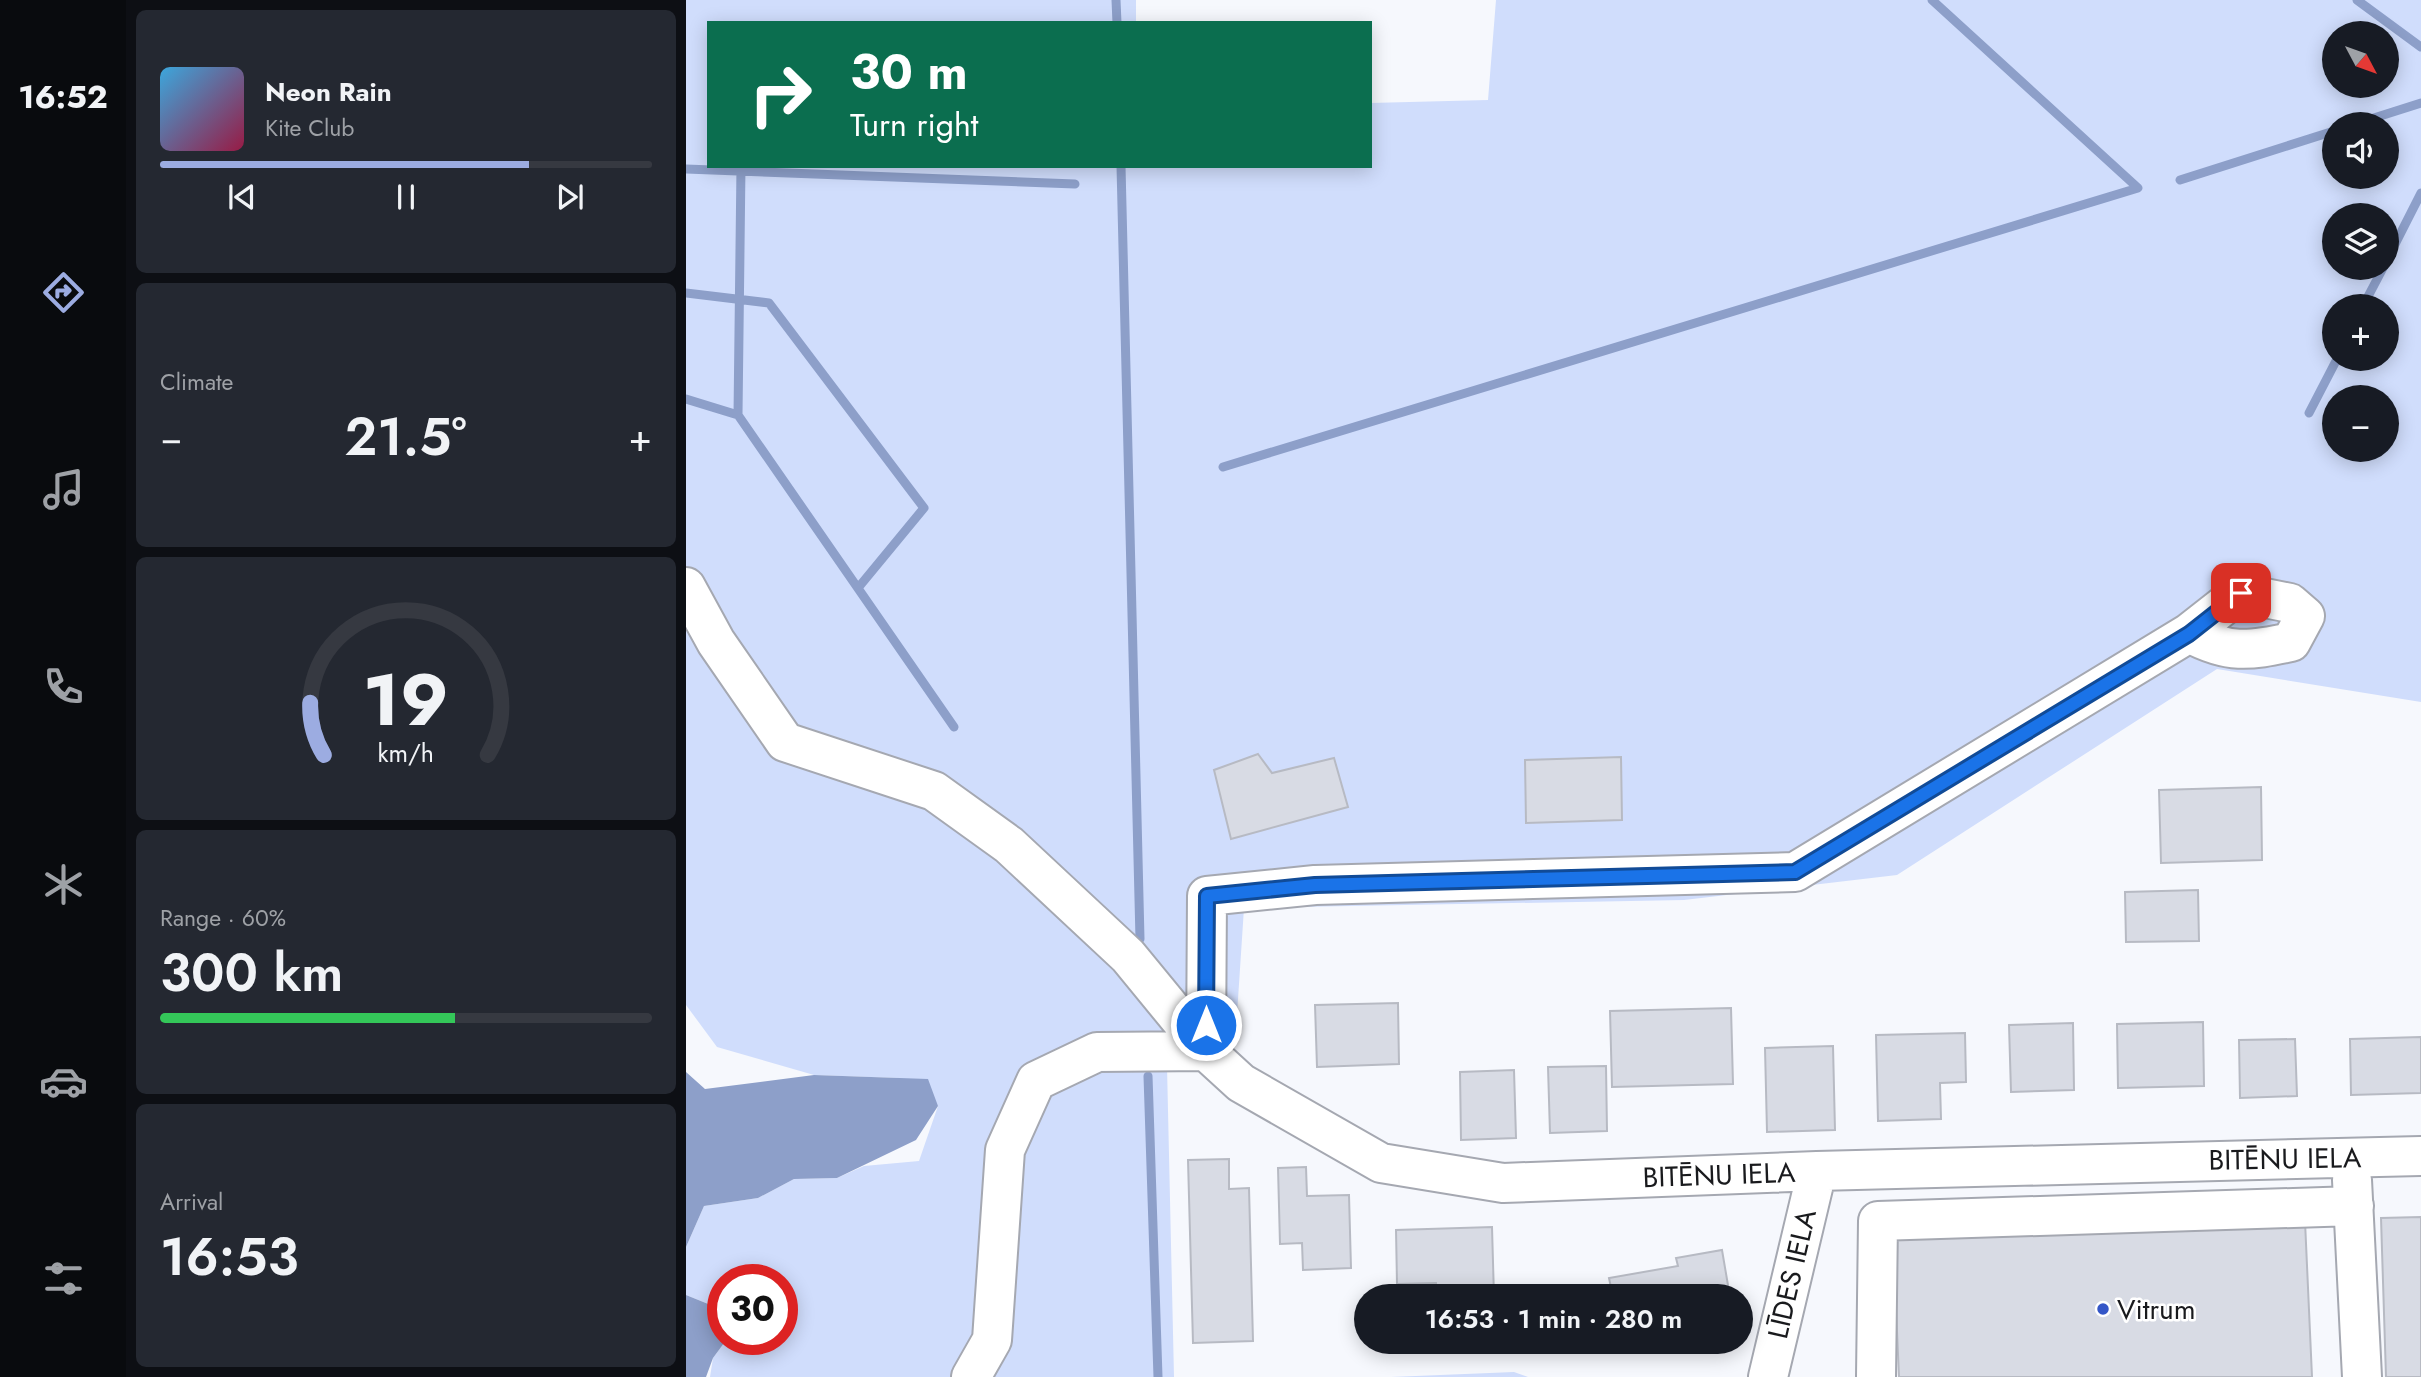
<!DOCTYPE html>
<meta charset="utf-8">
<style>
body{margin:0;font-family:Jost,sans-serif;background:#242831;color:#f1f3f6;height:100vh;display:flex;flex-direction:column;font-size:26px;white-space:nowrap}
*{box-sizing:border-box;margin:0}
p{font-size:23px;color:#9ea1a6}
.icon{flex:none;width:38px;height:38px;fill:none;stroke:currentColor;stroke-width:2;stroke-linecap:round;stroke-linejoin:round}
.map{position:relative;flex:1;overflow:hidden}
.panel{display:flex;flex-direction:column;gap:10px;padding:10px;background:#0d0f14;width:560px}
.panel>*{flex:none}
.guide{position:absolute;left:21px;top:21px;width:665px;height:147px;border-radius:0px;box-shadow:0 4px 18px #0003;background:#0b6e4f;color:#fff;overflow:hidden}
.needle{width:46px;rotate:131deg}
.tools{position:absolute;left:1636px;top:21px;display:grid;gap:14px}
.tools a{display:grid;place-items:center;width:77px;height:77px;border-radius:50%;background:#171b24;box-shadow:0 4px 18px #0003;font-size:35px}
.speed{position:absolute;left:21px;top:1264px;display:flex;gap:14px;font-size:35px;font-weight:700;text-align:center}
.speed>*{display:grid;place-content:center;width:91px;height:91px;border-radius:50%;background:#171b24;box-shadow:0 4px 18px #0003;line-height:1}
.speed .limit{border:10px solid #d22;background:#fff;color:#111}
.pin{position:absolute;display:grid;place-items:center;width:60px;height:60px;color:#fff;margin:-30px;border-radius:14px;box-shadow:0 4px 10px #0006}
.me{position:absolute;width:77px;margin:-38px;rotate:0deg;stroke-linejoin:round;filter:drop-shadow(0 0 5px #0008)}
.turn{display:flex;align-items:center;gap:24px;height:147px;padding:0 28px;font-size:32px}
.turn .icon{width:91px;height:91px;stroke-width:2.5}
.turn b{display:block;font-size:49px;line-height:60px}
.big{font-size:52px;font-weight:600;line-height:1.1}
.panel .tile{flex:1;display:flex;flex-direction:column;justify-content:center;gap:10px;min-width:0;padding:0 24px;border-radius:10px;background:#242831}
.panel .dial{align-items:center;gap:0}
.dial svg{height:182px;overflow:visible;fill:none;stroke:#363941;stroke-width:7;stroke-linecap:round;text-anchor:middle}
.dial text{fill:#f1f3f6;stroke:none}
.song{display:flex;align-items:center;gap:21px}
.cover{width:84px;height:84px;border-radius:10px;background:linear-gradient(135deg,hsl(200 70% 55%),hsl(340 70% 35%))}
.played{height:7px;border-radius:4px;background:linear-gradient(90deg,#9cace1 75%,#363941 75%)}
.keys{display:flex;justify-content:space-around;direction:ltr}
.heat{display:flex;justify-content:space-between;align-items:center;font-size:38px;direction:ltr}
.charge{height:10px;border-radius:5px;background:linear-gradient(90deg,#34c759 60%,#363941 0)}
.trip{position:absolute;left:668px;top:1284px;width:399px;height:70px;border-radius:35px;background:#171b24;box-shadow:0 4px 18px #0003;font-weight:600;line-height:70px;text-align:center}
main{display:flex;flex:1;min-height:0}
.dock{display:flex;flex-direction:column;width:126px;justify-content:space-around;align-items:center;background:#090b0e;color:#9ea1a6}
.dock .icon{width:49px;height:49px}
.dock .current{color:#9cace1}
.dock b{font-size:32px;color:#f1f3f6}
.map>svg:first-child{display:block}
.green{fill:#d0ddfc;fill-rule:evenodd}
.water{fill:#8d9fc9}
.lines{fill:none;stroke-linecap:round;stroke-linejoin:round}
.stream{stroke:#8d9fc9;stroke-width:9}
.building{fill:#d8dbe4;stroke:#b7bac3;stroke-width:2}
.minor-casing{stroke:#a5a8b1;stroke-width:42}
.minor{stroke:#fff;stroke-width:38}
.route-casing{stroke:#114b97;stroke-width:18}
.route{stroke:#1a73e8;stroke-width:12}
.poi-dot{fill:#3456c7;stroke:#fff;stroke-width:2.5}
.labels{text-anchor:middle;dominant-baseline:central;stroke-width:5;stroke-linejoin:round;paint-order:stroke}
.street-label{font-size:28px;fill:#191a1d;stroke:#fff}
.poi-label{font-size:28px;fill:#191a1d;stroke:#fff;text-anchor:start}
</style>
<main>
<nav class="dock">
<b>16:52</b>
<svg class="icon current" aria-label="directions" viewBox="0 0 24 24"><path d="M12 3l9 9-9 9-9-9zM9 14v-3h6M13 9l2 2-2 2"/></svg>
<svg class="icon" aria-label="music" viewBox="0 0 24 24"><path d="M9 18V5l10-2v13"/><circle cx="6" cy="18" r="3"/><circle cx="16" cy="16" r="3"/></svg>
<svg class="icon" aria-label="phone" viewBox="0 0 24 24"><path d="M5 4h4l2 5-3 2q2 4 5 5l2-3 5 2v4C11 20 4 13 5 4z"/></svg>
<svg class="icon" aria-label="climate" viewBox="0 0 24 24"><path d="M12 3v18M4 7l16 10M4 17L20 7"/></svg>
<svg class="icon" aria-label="car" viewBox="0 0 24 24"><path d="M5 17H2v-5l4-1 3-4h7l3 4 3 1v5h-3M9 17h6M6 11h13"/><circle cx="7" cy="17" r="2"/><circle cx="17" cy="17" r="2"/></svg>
<svg class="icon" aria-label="filters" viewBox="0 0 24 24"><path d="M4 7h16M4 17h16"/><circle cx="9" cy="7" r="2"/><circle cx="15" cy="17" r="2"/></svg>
</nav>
<section class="panel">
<div class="tile">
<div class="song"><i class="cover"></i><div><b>Neon Rain</b><p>Kite Club</p></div></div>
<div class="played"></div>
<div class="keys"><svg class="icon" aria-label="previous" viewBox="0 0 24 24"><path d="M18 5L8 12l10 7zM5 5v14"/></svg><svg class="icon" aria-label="pause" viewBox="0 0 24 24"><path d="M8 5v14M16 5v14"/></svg><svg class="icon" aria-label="next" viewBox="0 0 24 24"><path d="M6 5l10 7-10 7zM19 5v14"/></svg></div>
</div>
<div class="tile"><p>Climate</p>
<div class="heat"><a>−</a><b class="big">21.5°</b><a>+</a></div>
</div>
<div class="tile dial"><svg viewBox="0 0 100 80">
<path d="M14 69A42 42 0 1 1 86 69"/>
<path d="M14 69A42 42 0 0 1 8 46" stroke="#9cace1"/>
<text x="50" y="56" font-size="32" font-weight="700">19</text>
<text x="50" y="72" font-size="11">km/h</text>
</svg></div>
<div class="tile"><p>Range · 60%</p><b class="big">300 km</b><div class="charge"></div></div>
<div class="tile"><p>Arrival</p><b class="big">16:53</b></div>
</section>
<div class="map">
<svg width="1735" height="1377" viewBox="0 0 1735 1377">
<rect width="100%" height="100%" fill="#f6f8fd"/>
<path class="green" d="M0 0H450V23H23V166H684V103L802 100 810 0H1735V702L1531 669 1211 875 998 900 558 908 549 1045 511 1064 481 1066 488 1377H24L27 1358 41 1339H96V1279H37V1310L0 1295V1247L18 1206 72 1198 108 1179 151 1178 178 1166 233 1161 252 1106 213 1078 128 1075 31 1047 0 1005ZM1648 33H1701V86H1648ZM1648 124H1701V177H1648ZM1648 215H1701V268H1648ZM1648 306H1701V359H1648ZM1648 397H1701V450H1648Z
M828 1372 842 1377H705Z"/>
<path class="water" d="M0 1072 19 1089 128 1075 242 1079 252 1106 230 1140 151 1178 108 1179 72 1198 18 1206 0 1247Z
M0 1295 37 1310V1339H41L27 1358 20 1377H0Z"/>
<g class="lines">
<path class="stream" d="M430 0 431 23
M1671 0 1735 47
M1669 124 1735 103
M55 166 52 415 268 727
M435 166 454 939
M0 169 389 184
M1494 180 1648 131
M1701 260 1735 193
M0 293 83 303 238 508 172 588
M1677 306 1697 268
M0 399 52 415
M1623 413 1651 359
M537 467 1452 188 1246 0
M462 1076 472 1377"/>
</g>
<path class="building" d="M572 754 586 773 648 758 662 807 545 839 528 770Z
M935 757 936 820 840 823 839 760Z
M1575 787 1576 860 1475 863 1473 790Z
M1512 890 1513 941 1440 942 1439 892Z
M712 1003 713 1064 631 1067 629 1005Z
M1045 1008 1047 1084 926 1087 924 1011Z
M1517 1022 1518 1086 1432 1088 1431 1024Z
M1387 1023 1388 1090 1325 1092 1323 1025Z
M1279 1033 1280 1082 1254 1083 1255 1119 1192 1121 1190 1035Z
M1735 1037V1093L1665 1095 1664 1039Z
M1609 1039 1611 1096 1554 1098 1553 1040Z
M1147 1046 1149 1130 1081 1132 1079 1048Z
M920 1066 921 1131 864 1133 862 1067Z
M828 1070 830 1138 775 1140 774 1072Z
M543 1159V1189L563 1188 567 1341 507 1343 502 1160Z
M620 1167 621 1196 663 1195 665 1268 617 1270 616 1243 594 1244 592 1168Z
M1735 1217V1377H1700L1695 1218Z
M1619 1221 1626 1377H1213L1207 1240Z
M806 1227 808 1297H751L750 1283 711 1284 710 1230Z
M1036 1250 1044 1297H927L923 1278 992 1266 990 1258Z"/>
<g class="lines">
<g class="minor-casing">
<path id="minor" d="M0 587 30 642 99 742 248 791 323 845 442 956 520 1051
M1503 633C1542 654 1563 651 1605 642L1619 616 1604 603 1554 593 1503 633 1109 872 629 885 521 896 520 1051 555 1083 695 1163 817 1183 1131 1171 1735 1156
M1666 1180 1676 1377
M285 1377 306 1340 319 1150 350 1081 411 1052 520 1051
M1082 1377 1131 1171
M1190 1377 1192 1221 1668 1206"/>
</g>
<use href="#minor" class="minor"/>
</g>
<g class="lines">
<g class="route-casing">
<path id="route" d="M520 1025 521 896 629 885 1109 872 1503 634 1555 593"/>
</g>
<use href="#route" class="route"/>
</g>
<circle class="poi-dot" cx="1417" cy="1309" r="7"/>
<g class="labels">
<g class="street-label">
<text transform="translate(1599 1159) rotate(-1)">BITĒNU IELA</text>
<text transform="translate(1033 1175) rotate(-2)">BITĒNU IELA</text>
<text transform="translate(1106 1274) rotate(-77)">LĪDES IELA</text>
</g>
<g class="poi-label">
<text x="1431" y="1309">Vitrum</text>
</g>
</g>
</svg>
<div class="tools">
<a><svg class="needle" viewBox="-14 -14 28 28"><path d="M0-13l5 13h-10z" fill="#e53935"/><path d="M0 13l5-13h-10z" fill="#9ea1a6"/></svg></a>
<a><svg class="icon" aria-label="sound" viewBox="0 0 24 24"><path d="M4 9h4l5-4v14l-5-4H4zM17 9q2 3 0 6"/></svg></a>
<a><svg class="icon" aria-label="layers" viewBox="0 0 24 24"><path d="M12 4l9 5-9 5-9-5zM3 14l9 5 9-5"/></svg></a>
<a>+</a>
<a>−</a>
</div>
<div class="speed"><div class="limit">30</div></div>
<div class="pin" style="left:1555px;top:593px;background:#d93025"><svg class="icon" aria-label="arrive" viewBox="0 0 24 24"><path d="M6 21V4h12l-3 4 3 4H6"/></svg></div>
<svg class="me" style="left:520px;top:1025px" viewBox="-20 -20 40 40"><circle r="17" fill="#1a73e8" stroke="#fff" stroke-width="3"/><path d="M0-11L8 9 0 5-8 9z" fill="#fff"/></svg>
<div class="trip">16:53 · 1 min · 280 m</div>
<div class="guide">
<div class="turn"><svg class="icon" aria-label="right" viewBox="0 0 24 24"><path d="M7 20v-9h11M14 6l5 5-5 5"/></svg><div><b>30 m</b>Turn right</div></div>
</div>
</div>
</main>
